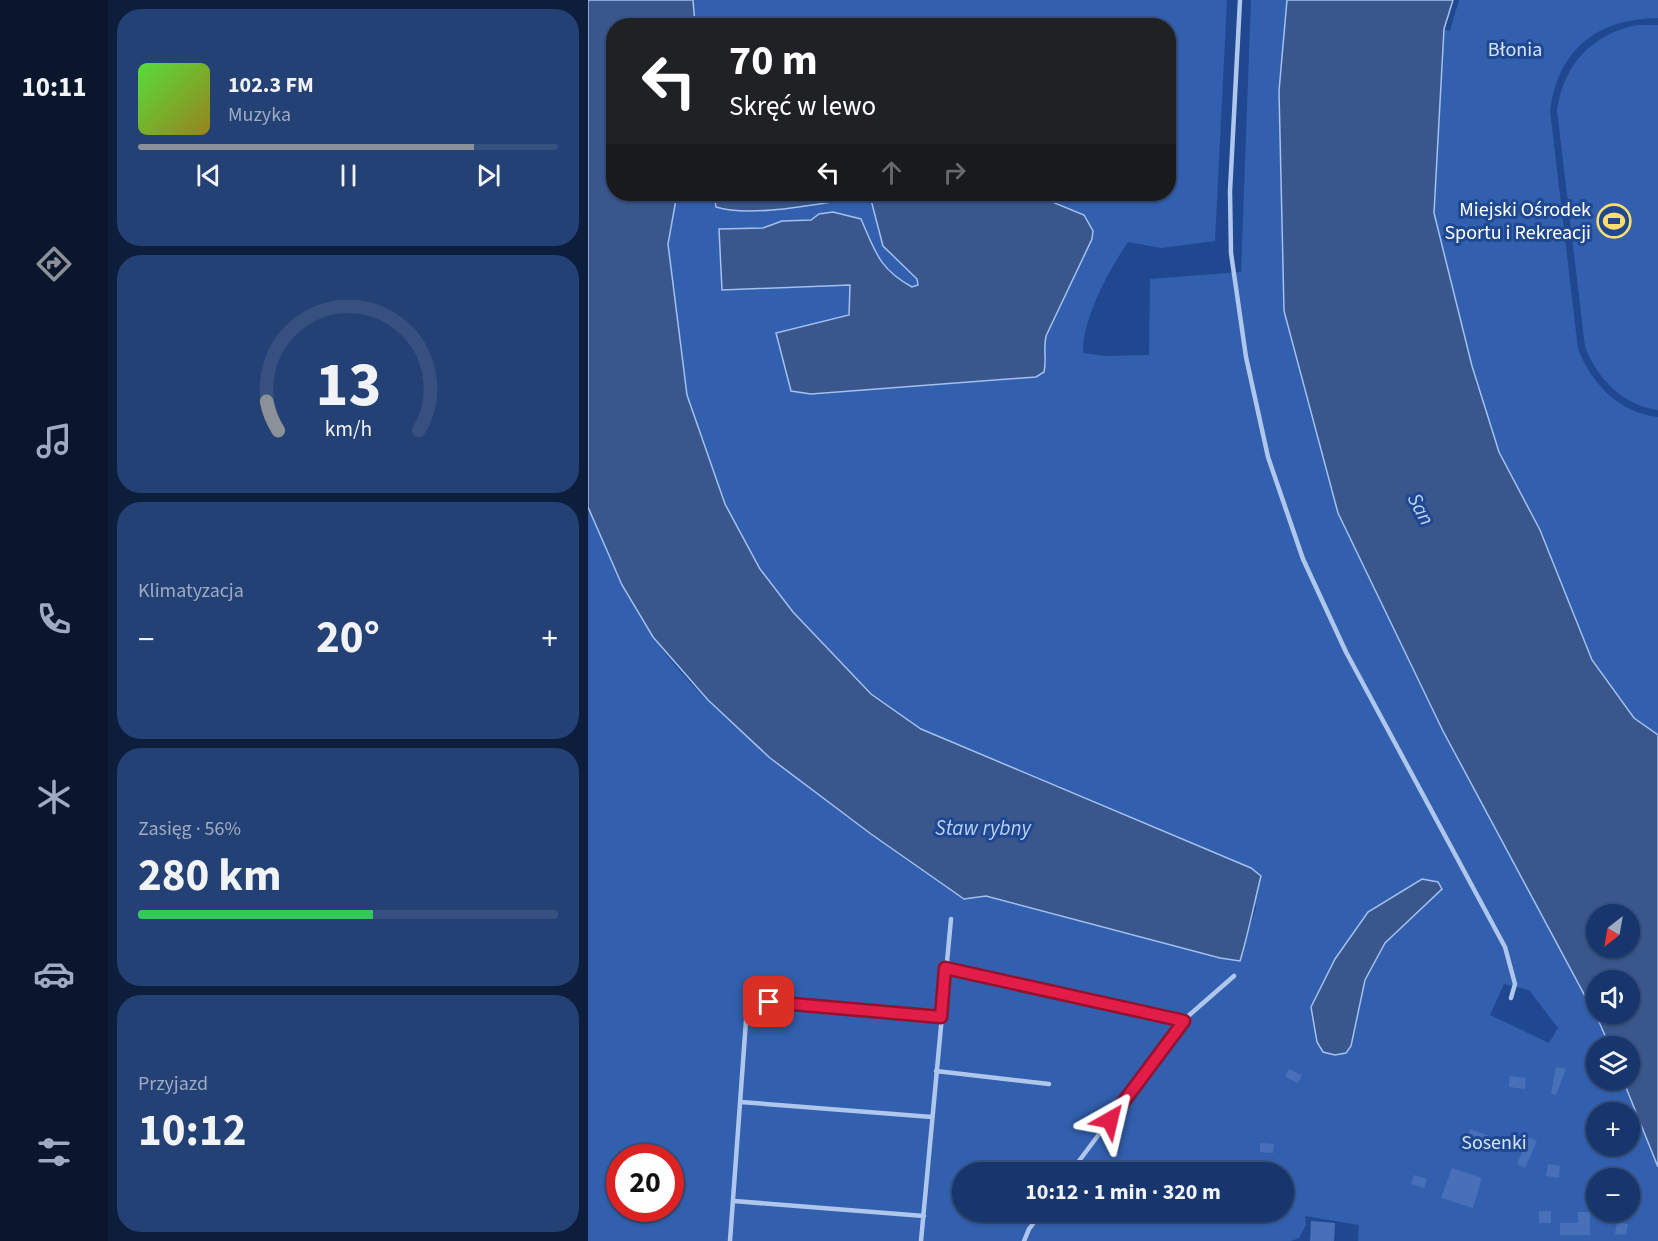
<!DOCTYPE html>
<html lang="pl">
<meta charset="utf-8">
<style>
body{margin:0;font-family:"Source Sans 3",sans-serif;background:#244175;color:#f1f3f6;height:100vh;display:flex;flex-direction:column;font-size:22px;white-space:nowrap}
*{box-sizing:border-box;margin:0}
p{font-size:20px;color:#9eabc2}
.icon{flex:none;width:33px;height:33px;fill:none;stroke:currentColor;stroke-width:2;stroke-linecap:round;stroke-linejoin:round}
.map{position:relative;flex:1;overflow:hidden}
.sheet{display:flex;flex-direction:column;gap:9px;padding:9px;background:#0d1e3c;width:480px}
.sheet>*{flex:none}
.banner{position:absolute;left:18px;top:18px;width:570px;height:183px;border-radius:24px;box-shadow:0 2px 4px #0004,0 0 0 2px #365080;background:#202124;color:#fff;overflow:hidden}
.needle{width:39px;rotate:211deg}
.fabs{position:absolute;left:998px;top:904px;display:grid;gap:12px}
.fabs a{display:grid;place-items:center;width:54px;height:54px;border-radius:50%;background:#17366d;box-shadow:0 2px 4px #0004,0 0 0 2px #365080;font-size:30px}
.speed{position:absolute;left:18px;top:1144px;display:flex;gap:12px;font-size:30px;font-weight:700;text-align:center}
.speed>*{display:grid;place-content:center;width:78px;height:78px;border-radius:50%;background:#17366d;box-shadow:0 2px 4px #0004,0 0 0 2px #365080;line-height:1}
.speed .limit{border:9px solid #d22;background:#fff;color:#111}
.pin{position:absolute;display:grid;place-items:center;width:51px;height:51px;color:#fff;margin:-26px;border-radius:12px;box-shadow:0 3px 9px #0006}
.me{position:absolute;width:66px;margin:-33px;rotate:37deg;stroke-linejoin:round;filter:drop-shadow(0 0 4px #0008)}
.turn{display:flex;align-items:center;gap:21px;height:126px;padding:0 24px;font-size:27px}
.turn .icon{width:78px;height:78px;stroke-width:2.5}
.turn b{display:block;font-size:42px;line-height:51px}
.lanes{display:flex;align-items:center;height:57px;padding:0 24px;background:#0003;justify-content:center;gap:30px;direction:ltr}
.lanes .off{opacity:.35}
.big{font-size:45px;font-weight:700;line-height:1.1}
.sheet .widget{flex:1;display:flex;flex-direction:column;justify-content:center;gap:9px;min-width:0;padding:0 21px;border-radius:24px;background:#244175}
.sheet .dial{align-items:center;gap:0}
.dial svg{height:156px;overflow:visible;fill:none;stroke:#365080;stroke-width:7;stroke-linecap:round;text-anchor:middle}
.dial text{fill:#f1f3f6;stroke:none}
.song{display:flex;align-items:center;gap:18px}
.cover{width:72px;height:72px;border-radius:9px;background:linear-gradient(135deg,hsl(110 70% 55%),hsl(50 70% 35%))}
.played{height:6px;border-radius:3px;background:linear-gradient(90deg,#8c9099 80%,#365080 80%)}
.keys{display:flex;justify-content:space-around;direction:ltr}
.heat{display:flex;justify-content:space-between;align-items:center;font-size:33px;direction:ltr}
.charge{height:9px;border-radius:4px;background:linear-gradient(90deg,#34c759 56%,#365080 0)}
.trip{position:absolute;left:364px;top:1162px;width:342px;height:60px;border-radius:30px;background:#17366d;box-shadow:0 2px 4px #0004,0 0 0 2px #365080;font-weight:700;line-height:60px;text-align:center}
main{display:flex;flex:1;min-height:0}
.tab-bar{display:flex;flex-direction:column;width:108px;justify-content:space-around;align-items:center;background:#09162c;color:#9eabc2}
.tab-bar .icon{width:42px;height:42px}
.tab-bar .selected{color:#8c9099}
.tab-bar b{font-size:27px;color:#f1f3f6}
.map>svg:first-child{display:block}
.green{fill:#3260ae;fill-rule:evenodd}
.water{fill:#3a578d;stroke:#a3c0ef;stroke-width:1.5;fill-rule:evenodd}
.building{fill:#4770b8}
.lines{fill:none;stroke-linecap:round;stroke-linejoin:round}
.service{stroke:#afc7ed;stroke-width:4.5}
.route-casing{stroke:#92132f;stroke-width:15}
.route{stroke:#e11d48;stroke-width:10}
.labels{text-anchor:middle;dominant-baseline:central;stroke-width:6;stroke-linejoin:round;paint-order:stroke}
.park-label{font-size:20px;fill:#d5e3fa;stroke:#1f4891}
.poi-label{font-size:20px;fill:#fff;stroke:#1f4891;text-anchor:end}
.water-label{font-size:21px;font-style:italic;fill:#bcd1f4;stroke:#1f4891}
</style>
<main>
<nav class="tab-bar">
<b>10:11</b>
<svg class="icon selected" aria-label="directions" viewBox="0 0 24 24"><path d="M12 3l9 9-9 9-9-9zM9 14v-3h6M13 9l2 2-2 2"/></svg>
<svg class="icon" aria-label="music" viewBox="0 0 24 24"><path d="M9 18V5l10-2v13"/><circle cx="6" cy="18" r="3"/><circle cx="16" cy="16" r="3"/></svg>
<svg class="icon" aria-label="phone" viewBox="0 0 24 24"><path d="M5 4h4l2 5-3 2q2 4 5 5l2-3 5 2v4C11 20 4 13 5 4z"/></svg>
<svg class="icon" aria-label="climate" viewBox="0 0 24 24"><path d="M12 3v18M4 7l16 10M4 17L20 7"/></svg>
<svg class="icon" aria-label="car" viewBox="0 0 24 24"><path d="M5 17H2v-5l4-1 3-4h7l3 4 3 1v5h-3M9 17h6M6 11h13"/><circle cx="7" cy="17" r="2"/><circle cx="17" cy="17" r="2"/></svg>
<svg class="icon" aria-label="filters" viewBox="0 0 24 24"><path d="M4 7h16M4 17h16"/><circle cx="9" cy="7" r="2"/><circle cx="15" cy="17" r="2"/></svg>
</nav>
<section class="sheet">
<div class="widget">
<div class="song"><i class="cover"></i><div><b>102.3 FM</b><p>Muzyka</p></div></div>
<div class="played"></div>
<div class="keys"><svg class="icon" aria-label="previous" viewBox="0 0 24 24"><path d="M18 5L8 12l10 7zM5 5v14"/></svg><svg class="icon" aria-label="pause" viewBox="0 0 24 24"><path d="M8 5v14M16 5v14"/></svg><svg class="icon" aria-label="next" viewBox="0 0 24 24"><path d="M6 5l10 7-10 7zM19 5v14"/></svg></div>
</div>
<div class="widget dial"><svg viewBox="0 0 100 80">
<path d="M14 69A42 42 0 1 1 86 69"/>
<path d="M14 69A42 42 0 0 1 8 54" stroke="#8c9099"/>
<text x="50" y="56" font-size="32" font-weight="700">13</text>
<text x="50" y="72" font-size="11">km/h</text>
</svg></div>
<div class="widget"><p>Klimatyzacja</p>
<div class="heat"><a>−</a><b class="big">20°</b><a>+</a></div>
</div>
<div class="widget"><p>Zasięg · 56%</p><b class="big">280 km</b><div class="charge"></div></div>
<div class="widget"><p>Przyjazd</p><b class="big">10:12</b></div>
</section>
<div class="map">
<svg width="1070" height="1241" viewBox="0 0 1070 1241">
<rect width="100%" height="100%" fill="#1f4891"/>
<path class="green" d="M105 0H639L627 241 573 248 540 242C521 270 494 319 495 353L518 356 561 355 562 279 653 272 663 0H699L691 91 696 311 750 513 855 731 1012 1024 1022 1047H1008V1080H1035L1070 1167V1241H770L771 1225 717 1216 718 1225 711 1238 703 1241H0V507C19 552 37 597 65 637 110 701 174 750 236 798 282 833 328 867 376 899L398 896 598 949 652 961 668 907 665 897 670 887 663 868 333 729 283 694 205 612 172 569 137 504 99 395 80 244 89 194H126L128 207 137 210H183L282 196 295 246 329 279 330 285 324 287C302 274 286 258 279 233L231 214 223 220 194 221 175 228 131 229 134 290 262 285 261 315 203 391 223 394 448 377 458 363 455 352 458 336 504 239 496 215 445 194H580V26L107 25ZM854 889 797 943 777 980 763 1046 735 1052 729 1042 723 1007 747 959 780 912ZM916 984 941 990 970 1028 961 1043 902 1015ZM1008 1113H1041V1146H1008ZM32 1158H82V1209H32ZM375 1173H696V1212H375ZM1008 1179H1041V1212H1008Z
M871 0H1070V18C1009 19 971 48 962 110L990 349C1004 384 1031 413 1070 417V735L1046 718 1004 660 952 530 911 452 884 366 846 213 856 29 862 31Z
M1049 25H1070V410C1034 405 1010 379 997 347L969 110C976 64 1003 35 1049 25Z"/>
<path class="water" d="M0 0H105L107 25 26 26V194H89L80 244 99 395 137 504 172 569 205 612 283 694 333 729 663 868 673 876C666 904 661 931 652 961L632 958 398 896 376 899 283 834 182 758 120 700 65 637 34 585 0 507Z
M699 0H865L856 29 846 213 884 366 911 452 952 530 1004 660 1046 718 1070 735V1167L1035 1080H1041V1047H1022L1012 1024 855 731 750 513 696 311 691 91ZM1008 915H1041V948H1008ZM1008 981H1041V1014H1008Z
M126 194H445L496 215 505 231 504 239 458 336C455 351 459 359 456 372L448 377 223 394 203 391 188 333 261 315 262 285 134 290 131 229 175 228 194 221 223 220 231 214 245 212 273 219C287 251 291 269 324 287L330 285 329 279 295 246 282 196C241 201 166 219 128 207Z
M834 879 850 882 854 889 797 943 777 980 763 1046 758 1053 747 1055 735 1052 729 1042 723 1007 747 959 780 912Z"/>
<path class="building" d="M968 1067 978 1069 968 1095 963 1094Z
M701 1069 714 1075 710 1083 697 1077Z
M922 1076 938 1078 937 1089 921 1087Z
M882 1129 920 1143 916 1152 879 1137Z
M941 1137 949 1141 937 1168 929 1164Z
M672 1143 686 1144 685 1153 672 1152Z
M960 1164 972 1166 971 1178 958 1176Z
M864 1168 894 1178 885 1208 853 1198Z
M826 1175 839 1179 836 1188 823 1184Z
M951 1211H963V1223H951Z
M990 1212H1002V1235H972V1223H990Z
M723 1221 747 1223 746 1241H722Z
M1029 1222 1040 1224 1038 1235 1027 1234Z"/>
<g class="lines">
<path class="service" d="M652 0 642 191 643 253 658 357 680 457 715 559 758 652 917 947 927 984 923 998
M357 968 596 1021
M160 1001 353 1017
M348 1071 461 1084
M153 1102 344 1117
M482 1173 598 1018 646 976
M146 1201 336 1216
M142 1241 160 993
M333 1241 363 919
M436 1241 441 1229 454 1212"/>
</g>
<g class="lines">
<g class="route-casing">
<path id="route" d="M181 1002 353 1017 357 968 596 1021 522 1120"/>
</g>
<use href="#route" class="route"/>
</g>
<defs>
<g id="stadium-ring" transform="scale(1.725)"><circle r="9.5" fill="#1f4891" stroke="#fbde6f" stroke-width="1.5"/><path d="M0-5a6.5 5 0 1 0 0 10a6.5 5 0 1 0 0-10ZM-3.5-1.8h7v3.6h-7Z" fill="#fbde6f"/></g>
</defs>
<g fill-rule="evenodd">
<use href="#stadium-ring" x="1026" y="221"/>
</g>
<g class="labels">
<g class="park-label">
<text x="927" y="50">Błonia</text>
<text x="906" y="1143">Sosenki</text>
</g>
<g class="poi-label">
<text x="1003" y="210">Miejski Ośrodek<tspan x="1003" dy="23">Sportu i Rekreacji</tspan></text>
</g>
<g class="water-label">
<text transform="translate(833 509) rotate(62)">San</text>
<text x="395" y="828">Staw rybny</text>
</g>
</g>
</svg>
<div class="fabs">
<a><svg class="needle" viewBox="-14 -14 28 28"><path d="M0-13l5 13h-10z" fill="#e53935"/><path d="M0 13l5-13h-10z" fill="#9eabc2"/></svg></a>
<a><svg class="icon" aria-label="sound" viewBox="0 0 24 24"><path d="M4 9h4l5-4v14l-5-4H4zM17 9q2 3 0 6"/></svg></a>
<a><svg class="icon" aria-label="layers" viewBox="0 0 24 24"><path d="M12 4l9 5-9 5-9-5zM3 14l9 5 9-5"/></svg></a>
<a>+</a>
<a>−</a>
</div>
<div class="speed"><div class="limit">20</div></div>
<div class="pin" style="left:181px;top:1002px;background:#d93025"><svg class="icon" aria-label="arrive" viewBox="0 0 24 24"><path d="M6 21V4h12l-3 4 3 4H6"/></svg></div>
<svg class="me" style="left:522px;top:1120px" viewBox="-20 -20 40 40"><path d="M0-17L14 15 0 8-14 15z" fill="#e11d48" stroke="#fff" stroke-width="4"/></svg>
<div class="trip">10:12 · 1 min · 320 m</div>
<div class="banner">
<div class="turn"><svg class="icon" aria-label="left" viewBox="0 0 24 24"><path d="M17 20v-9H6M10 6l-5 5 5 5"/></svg><div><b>70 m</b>Skręć w lewo</div></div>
<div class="lanes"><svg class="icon" aria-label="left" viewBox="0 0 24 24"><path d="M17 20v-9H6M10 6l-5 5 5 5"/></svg><svg class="icon off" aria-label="ahead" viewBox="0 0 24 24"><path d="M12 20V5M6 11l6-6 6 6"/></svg><svg class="icon off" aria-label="right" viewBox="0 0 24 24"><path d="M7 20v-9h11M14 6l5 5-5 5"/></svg></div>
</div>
</div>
</main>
